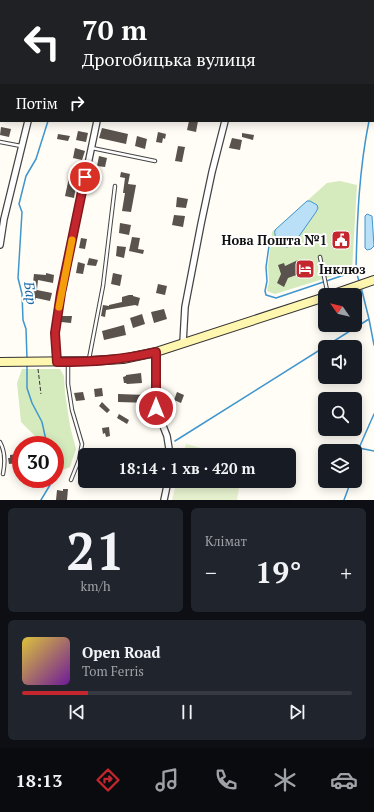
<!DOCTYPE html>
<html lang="uk">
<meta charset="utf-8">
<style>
body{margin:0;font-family:"PT Serif",serif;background:#20242c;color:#f1f3f6;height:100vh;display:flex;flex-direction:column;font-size:15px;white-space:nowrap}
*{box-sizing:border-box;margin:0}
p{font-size:13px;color:#9ea1a6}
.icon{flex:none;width:22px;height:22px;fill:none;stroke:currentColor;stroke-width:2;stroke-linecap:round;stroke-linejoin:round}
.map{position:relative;height:500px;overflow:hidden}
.panel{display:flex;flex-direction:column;gap:8px;padding:8px;background:#0d0f14;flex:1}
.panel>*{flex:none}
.guide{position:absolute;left:0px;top:0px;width:374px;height:122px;box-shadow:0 2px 10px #0003;background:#202124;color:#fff;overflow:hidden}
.needle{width:26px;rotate:304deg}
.fabs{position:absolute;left:318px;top:288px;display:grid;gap:8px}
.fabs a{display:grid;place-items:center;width:44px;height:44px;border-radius:6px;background:#171b24;box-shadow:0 2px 10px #0003;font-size:20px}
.speed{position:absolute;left:12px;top:436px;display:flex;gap:8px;font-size:20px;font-weight:700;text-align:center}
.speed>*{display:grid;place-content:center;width:52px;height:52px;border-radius:50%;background:#171b24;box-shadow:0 2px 10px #0003;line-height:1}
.speed .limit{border:6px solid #d22;background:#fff;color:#111}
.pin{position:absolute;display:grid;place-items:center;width:34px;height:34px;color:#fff;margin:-17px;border:2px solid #fff;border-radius:50%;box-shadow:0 1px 4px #0007}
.me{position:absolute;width:44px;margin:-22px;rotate:0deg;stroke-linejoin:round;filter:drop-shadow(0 0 3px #0008)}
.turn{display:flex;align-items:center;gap:14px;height:84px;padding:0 16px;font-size:18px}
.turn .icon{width:52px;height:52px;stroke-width:2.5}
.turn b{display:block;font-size:28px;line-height:34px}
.then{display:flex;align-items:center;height:38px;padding:0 16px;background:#0003;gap:8px;font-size:15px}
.big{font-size:30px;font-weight:800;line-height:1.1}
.panel .card{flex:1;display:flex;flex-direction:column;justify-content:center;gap:6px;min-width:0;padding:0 14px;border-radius:6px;background:#20242c}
.panel .dial{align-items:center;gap:0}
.dial b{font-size:52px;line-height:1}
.song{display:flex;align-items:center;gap:12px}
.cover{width:48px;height:48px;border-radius:6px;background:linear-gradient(135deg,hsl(50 70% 55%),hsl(280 70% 35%))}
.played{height:4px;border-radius:2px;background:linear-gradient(90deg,#c4262e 20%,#363941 20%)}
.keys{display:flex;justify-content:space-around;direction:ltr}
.heat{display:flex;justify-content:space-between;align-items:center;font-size:22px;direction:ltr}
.panel .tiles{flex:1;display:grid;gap:8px;grid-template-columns:1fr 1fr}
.card:last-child{grid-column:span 2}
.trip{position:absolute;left:78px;top:448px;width:218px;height:40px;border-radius:6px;background:#171b24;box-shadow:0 2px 10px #0003;font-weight:800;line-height:40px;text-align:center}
.tabs{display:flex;height:64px;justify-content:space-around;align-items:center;background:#090b0e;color:#9ea1a6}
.tabs .icon{width:28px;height:28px}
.tabs .active{color:#c4262e}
.tabs b{font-size:18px;color:#f1f3f6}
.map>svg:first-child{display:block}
.green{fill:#d5ebbd}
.pitch{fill:#e6f2cf}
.water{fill:#b9e0f7;stroke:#3f96cf}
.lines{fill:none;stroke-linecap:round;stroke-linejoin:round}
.stream{stroke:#3f96cf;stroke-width:1.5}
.building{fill:#5a524d}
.lane-casing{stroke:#444;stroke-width:4.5}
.street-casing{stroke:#444;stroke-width:8}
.secondary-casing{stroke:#333;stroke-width:10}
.path{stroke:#333;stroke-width:1;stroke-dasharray:4 2;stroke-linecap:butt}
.lane{stroke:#fff;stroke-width:2.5}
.street{stroke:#fff;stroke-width:5.5}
.secondary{stroke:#fff6b0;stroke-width:8}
.route-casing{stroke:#7f191e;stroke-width:10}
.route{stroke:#c4262e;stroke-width:7}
.slow{stroke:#f59e0b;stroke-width:7}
.labels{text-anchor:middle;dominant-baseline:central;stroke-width:4;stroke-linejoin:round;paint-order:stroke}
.poi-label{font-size:13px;font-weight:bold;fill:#111;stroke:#fff;text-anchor:end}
.water-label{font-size:14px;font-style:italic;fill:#1768a6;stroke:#fff}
</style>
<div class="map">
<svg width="374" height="500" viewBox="0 0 374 500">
<rect width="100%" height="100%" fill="#fffdf5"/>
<path class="green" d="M340 181 357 185 352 270 275 294 267 291 269 281 268 266 272 232 327 183Z
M22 369H60L64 376 65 393 70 426 76 449 70 467 60 471 55 470V445H43L42 443 21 422 17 383Z"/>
<path class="pitch" d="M186 444 226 455H183Z
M177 481H240L237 500H172Z"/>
<path class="water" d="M307 201H310L317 205 318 208 316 212 295 242 287 247C281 246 273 237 275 230Z
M367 214 372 216 374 246 371 249 367 250 365 248V216Z"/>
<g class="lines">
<path class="stream" d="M70 1V0
M373 104 374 99
M277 239 269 246 266 267 267 281 265 291 266 295 276 298 356 271
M359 281 356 271C357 220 359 170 369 121
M361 287 369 319 374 345
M27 359 26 329 23 320 22 294 18 278 22 212 19 204 26 176 36 159 48 121
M27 365V388L32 403 42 422 47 445
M175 441 369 319
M359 448 374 451
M355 469 359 448 374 414
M41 500 50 485V479
M344 500 351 481"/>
</g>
<path class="building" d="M189 121H198L196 132 187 130Z
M1 127 11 129 9 137 0 135Z
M102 128 128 134 126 144 99 138Z
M78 131 88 133 86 142 76 140Z
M158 132 166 134 165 139 163 138 162 143 156 142Z
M242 133 254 135 253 140 242 137Z
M58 134 70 136 68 141 57 139Z
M137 136 147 139 145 149 135 146Z
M232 138 242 140 240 150 229 148Z
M178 146 185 147 182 162 175 161Z
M75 148 85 151 82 160 73 158Z
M99 156 107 158 105 167 97 166Z
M121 172 130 174 128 184 136 185 131 212 122 211 125 193H123L125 178 120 177Z
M70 173 78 174 74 198 65 196Z
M177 197 188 199 186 208 176 207Z
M174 215 185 216 183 227 172 225Z
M120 223 131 225 129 235 119 233Z
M349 236V243H334V237Z
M132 237 140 238 138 249 144 250 143 254 129 251Z
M81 238 87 239 85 249 79 248Z
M117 246 126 247 124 258 116 256Z
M89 258 98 260 96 266 87 265Z
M298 260 301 267 310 264 312 269 308 271V273L303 275 302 273 288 278 284 287 277 283 281 274 278 265 284 263 285 266Z
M78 262 85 264 83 274 76 273Z
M46 273 54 275 53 283 38 280 37 290 52 293 50 301 36 298 35 301H31V297H28V291H32L34 274 46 275Z
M113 273 122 275 120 286 111 284Z
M158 284 167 286 165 295 156 293Z
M129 295H133V296L140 298 138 306 135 305 106 310 105 317 101 316 103 305 109 306V305L122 302V297Z
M164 309 167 319 154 323 151 312Z
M142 314 145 324 133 328 130 318Z
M62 316H72L71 323 61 322Z
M124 325 126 335 104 340 102 331Z
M141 373 142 383 127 384 126 383H124L123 377 126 376V375Z
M102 388 103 396 95 397 94 389Z
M83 392 85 400 76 401 74 393Z
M177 392 184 395 181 403 174 400Z
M118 394 146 395 145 396 151 399V403L118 402Z
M102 402 110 410 107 413 99 406Z
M119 414 129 420 127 424 117 418Z
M109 427 110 436 106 437 105 433 103 434 102 428Z
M17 454 18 463 9 464 8 458H10V455Z
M63 489H68L67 500H56L57 490 63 491Z"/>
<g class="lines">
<g class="lane-casing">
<path id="lane" d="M0 142 21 146
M92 148 155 161
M320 257 328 295
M89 359 103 286 115 186
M68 362V384L72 410 82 444 79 460 71 480
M0 442C5 451 5 464 3 474"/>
</g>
<g class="street-casing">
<path id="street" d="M61 1V0
M128 1 129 0
M253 1V0
M0 245 4 219 28 121
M183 343 185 307 201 224 212 172 225 121
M156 352V408L167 436 170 455
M57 362 55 333 61 293 97 121
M164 500 168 481"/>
</g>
<g class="secondary-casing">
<path id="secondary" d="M331 295 374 280
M0 362 89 361 123 359 156 352 325 297"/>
</g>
<path class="path" d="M38 369 41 394"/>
<use href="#lane" class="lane"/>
<use href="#street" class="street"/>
<use href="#secondary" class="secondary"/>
</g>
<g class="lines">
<g class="route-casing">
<path id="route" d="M85 177 61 293 55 333 57 362C93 362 121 360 156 352V408"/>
</g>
<use href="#route" class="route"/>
<path class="slow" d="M59 307 72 240"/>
</g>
<defs>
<g id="civic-square" transform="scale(1)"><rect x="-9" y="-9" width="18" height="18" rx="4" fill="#c4262e" stroke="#fff"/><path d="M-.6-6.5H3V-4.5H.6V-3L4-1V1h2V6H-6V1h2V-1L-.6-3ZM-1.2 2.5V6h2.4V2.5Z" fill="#fff"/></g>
<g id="hotel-square" transform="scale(1)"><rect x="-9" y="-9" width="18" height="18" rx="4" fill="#c4262e" stroke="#fff"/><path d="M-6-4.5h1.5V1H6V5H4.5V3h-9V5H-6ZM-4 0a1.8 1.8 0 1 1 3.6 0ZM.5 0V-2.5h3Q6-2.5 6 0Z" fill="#fff"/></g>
</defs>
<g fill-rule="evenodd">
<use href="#civic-square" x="341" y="240"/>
<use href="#hotel-square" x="305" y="269"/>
</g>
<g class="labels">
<g class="poi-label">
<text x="327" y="240">Нова Пошта №1</text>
<text x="319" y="269" text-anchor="start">Інклюз</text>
</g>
<g class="water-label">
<text transform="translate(31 293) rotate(82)">Бар</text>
</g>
</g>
</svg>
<div class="fabs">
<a><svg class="needle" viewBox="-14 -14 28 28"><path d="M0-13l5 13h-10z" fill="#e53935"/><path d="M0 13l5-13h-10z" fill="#9ea1a6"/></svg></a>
<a><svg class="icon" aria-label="sound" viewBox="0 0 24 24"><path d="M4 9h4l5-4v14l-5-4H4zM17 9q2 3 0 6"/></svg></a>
<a><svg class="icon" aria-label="search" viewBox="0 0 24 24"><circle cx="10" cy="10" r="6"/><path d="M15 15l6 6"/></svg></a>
<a><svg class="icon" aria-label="layers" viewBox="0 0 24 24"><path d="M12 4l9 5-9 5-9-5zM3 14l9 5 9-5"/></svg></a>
</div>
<div class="speed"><div class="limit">30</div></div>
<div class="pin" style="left:85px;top:177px;background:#d93025"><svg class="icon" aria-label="arrive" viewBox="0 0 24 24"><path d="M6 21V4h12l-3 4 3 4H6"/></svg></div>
<svg class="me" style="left:156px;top:408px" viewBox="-20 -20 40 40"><circle r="17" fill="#c4262e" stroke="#fff" stroke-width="3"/><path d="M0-11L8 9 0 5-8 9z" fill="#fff"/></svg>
<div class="trip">18:14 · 1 хв · 420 m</div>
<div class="guide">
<div class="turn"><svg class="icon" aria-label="left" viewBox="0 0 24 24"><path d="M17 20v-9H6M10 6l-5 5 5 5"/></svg><div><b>70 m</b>Дрогобицька вулиця</div></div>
<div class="then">Потім<svg class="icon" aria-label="right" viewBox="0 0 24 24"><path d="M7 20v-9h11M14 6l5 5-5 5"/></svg></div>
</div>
</div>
<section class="panel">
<div class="tiles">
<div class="card dial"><b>21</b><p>km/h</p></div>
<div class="card"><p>Клімат</p>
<div class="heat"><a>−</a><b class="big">19°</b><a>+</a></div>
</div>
<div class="card">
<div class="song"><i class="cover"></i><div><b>Open Road</b><p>Tom Ferris</p></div></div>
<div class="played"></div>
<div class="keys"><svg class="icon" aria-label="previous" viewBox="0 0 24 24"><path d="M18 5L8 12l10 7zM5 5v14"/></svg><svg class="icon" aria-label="pause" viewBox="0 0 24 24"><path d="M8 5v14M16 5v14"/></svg><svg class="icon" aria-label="next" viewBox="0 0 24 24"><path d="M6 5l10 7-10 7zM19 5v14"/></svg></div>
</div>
</div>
</section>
<nav class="tabs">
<b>18:13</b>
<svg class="icon active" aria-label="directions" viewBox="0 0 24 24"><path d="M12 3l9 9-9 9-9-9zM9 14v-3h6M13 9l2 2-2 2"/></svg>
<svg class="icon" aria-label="music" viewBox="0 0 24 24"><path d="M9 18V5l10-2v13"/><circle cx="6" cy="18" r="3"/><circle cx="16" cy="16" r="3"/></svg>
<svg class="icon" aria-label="phone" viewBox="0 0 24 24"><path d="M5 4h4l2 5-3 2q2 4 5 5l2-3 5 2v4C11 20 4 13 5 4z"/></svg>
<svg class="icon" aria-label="climate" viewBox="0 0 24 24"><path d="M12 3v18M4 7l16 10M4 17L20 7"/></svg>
<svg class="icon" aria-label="car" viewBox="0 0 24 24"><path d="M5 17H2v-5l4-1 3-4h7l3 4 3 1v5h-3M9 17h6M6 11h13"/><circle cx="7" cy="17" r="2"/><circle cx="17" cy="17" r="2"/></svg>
</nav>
